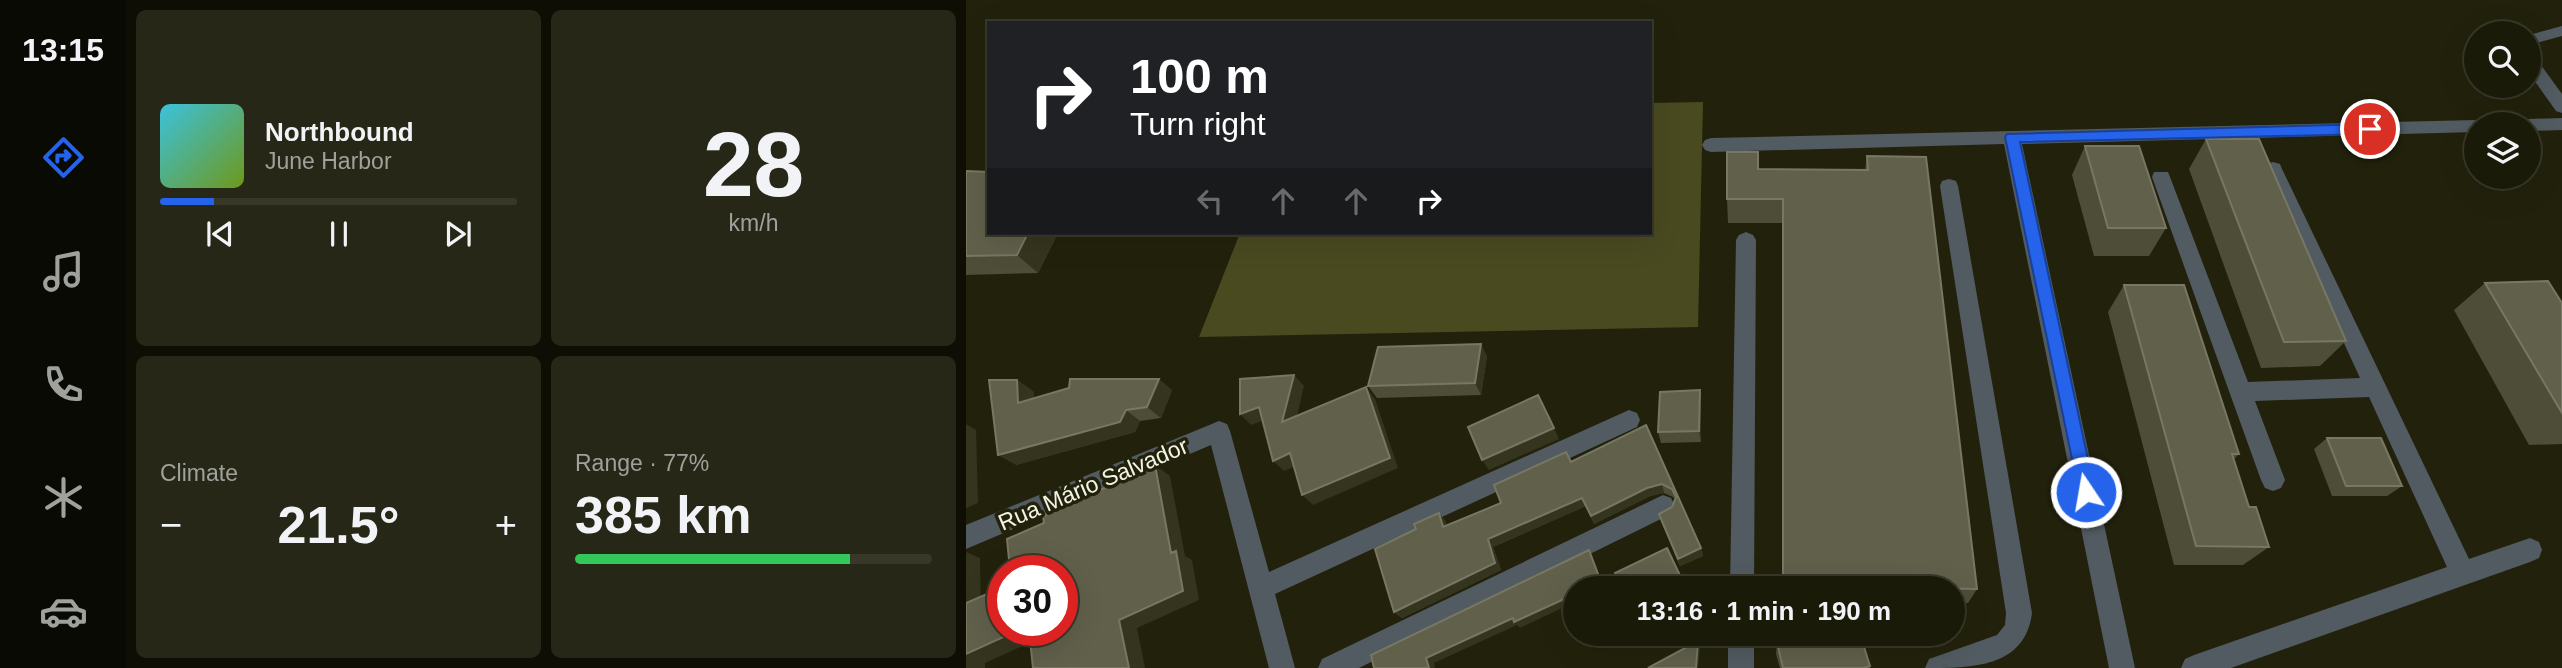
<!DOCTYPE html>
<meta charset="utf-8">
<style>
body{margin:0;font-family:Arial,sans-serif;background:#272717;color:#f1f3f6;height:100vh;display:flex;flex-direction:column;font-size:26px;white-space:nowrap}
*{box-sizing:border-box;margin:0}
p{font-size:23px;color:#9fa19c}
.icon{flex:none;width:38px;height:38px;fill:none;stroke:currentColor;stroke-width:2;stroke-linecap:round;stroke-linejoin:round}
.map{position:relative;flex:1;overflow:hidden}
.details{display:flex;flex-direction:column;gap:10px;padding:10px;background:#0e0e05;width:840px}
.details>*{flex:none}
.guide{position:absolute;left:21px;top:21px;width:665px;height:214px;border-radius:0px;box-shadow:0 7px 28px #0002,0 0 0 2px #38382a;background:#202124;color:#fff;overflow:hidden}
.fabs{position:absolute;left:1498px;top:21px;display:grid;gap:14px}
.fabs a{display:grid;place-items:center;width:77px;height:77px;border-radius:50%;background:#1a1a09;box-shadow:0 7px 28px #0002,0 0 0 2px #38382a;font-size:35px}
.speed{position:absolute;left:21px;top:555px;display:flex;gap:14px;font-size:35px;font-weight:700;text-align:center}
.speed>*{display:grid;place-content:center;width:91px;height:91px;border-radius:50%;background:#1a1a09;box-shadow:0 7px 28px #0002,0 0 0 2px #38382a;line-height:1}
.speed .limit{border:10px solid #d22;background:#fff;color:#111}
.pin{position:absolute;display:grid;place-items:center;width:60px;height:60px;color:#fff;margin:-30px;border:4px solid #fff;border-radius:50%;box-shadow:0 2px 7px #0007}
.me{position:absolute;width:77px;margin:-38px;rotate:348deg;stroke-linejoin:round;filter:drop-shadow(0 0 5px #0008)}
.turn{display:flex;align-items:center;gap:24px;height:147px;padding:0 28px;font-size:32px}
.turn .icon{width:91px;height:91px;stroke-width:2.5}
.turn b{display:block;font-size:49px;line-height:60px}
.lanes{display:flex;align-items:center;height:66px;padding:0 28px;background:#0003;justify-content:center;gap:35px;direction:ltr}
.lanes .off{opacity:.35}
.big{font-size:52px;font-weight:700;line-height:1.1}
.details .card{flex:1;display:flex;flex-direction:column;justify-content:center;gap:10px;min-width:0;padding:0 24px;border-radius:10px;background:#272717}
.details .dial{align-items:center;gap:0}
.dial b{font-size:91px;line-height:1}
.song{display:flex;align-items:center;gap:21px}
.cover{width:84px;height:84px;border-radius:10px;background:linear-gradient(135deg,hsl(190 70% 55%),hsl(80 70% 35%))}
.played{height:7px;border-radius:4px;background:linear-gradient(90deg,#2563eb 15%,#38382a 15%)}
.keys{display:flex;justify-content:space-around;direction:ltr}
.heat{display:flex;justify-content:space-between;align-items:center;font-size:38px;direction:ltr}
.charge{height:10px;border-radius:5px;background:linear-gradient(90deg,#34c759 77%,#38382a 0)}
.details .tiles{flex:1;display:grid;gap:10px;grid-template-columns:repeat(2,1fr)}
.trip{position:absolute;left:597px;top:576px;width:402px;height:70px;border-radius:35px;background:#1a1a09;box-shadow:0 7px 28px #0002,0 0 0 2px #38382a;font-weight:700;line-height:70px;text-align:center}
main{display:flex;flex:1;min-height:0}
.tab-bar{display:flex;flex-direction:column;width:126px;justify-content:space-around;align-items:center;background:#0a0a04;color:#9fa19c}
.tab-bar .icon{width:49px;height:49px}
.tab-bar .selected{color:#2563eb}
.tab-bar b{font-size:32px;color:#f1f3f6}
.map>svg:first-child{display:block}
.green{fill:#4a4a21}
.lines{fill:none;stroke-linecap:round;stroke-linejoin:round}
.minor{fill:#515b61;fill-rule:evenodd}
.wall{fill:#4e4e38}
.shaded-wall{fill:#35351f}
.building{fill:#60604b;stroke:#777763;stroke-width:2}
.route{fill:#2563eb;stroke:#184099;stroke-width:2}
.labels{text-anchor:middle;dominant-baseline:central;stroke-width:7;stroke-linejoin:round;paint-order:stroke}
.street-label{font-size:23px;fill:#f4f4e6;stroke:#22220c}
</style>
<main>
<nav class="tab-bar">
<b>13:15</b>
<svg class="icon selected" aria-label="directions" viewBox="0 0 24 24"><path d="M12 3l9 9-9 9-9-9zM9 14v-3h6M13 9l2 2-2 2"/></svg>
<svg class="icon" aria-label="music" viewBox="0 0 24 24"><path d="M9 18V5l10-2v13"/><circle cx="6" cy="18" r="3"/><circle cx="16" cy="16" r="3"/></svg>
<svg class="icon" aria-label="phone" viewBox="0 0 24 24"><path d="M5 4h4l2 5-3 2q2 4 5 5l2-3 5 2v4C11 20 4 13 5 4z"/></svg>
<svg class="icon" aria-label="climate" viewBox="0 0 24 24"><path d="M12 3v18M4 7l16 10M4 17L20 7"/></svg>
<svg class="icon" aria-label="car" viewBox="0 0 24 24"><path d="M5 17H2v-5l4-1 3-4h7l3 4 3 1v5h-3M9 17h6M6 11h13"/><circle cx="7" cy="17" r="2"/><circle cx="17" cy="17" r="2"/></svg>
</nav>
<section class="details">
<div class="tiles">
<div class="card">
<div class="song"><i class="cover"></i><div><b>Northbound</b><p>June Harbor</p></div></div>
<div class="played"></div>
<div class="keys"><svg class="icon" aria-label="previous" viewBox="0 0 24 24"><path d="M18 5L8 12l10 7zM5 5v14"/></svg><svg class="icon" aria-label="pause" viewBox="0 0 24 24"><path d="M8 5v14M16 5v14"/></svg><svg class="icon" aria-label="next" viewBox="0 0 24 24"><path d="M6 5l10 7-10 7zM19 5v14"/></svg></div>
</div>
<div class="card dial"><b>28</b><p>km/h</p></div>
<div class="card"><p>Climate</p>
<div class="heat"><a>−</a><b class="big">21.5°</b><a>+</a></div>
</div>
<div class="card"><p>Range · 77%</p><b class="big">385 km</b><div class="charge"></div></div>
</div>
</section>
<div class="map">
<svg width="1596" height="668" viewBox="0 0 1596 668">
<rect width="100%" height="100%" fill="#22220c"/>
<path class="green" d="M737 102 732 327 233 337 274 233H684V103Z"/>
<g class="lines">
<path class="minor" d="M1596 26V36L1563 45V35Z
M1563 55 1569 57 1596 94V113L1590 111 1563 73Z
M1596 118V130L1563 131V124H1555L1563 119Z
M1510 120 1518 124H1510V132L1056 144 1169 668H1143L1038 144 745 152 739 150 736 145 739 140 745 138Z
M1307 162 1314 164 1316 169 1503 559 1564 538 1573 542 1576 550 1573 558 1564 562 1265 668H1215L1219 659 1228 655 1481 567 1403 397 1289 401 1319 480 1315 488 1307 491 1299 488 1295 480 1186 177 1188 172H1202L1204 177 1282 382 1394 378 1298 169 1300 164Z
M983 179 990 181 992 186 1066 613C1059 668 1006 668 959 668L963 659 1031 635 1039 625 1040 613 974 186 976 181Z
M780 232 787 235 790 240 788 588H764L770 240 773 235Z
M663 410 671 413 674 420 671 427 309 594 329 668H303L245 445 0 549V525L253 421 261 424 264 431 303 572Z
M697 495 705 498 709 506 705 514 393 668H352L356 659Z
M762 634H788V668H762Z"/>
</g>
<path class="wall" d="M1240 139 1380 341 1354 366 1295 368 1223 169Z
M1119 146 1200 228 1183 256H1128L1106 175Z
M901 156 1011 589 1002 603H987V588H816V223H762L761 199 792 169 899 170Z
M0 171 92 233 72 273 0 275Z
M1519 283 1596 303V444L1563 445 1488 310Z
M1158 285 1273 454 1268 459 1283 507 1303 547 1277 565H1208L1142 312Z
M521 356 515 395 411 398 402 386Z
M51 380 68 392V399L206 390 195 418 174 421 169 432 50 465Z
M735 402V442L695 443 692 432Z
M680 425 735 548 737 556 714 566 695 522 693 514 706 507 709 499 707 497 698 493 684 496 628 524 620 506 527 547 535 570 436 618 428 612 450 529 473 513 479 521 481 526 535 503 605 462Z
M1361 438 1436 486 1421 496H1366L1348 449Z
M816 634H894L904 666V668H814L810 654 811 642 816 640Z"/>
<path class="shaded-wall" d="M62 233H92L72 273 51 255Z
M515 344 521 356 515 395 509 383Z
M328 375 338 386 327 433 316 422Z
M193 379 206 390 195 418 181 407Z
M51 380 68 392 69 415 52 403Z
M400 387 409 399 432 468 347 505 336 495Z
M734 390 735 402V442L733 431Z
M293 407 304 418 285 425 274 414Z
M160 410 174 421 169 432 50 465 32 455Z
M0 424 10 430 12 503 0 508Z
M588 428 593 439 523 470 516 460Z
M324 453 335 464 318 471 307 461Z
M189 465 204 476 219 556 226 560 233 600 171 628 179 668H163L153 620 205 553Z
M696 484 698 493 684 496 628 524 625 516 681 488Z
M616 498 620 506 527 547 535 570 436 618 428 612 522 539Z
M473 513 479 521 484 535 477 527Z
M735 548 737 556 714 566 712 559Z
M623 550 627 558 638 588H622Z
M0 552 14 558 15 615 0 609Z
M609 594V602L554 628 551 625 468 663 469 668H463L460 658 547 618Z
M53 630H73L83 634 19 663V668H0V654Z
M732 641 734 648 732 668H730Z"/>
<path class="building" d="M1240 139H1293L1380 341 1318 342Z
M1119 146H1173L1200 228H1142Z
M761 152H792V169L902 170 901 156 960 157 1011 589 897 587 817 588V199H761Z
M0 171 23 172V233H62L51 255 0 256Z
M1582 281 1596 303V413L1519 283Z
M1158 285H1218L1273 454H1266L1283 507H1290L1303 547 1230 546Z
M515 344 509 383 402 386 412 347Z
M328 375 316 422 400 387 424 458 336 495 324 453 307 461 293 407 274 414V379Z
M104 379H193L181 407 160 410 154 422 32 455 23 380H51L52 403 103 388Z
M734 390 733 431 692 432 694 392Z
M572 395 588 428 516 460 502 427Z
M680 425 735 548 712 559 693 514 706 507 710 497 706 489 696 484 681 488 625 516 616 498 522 539 529 563 428 612 409 549 450 529 448 524 473 513 477 527 535 503 528 485 600 452 605 462Z
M1361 438H1415L1436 486H1380Z
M189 465 205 553 210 551 217 591 153 620 163 668H67L63 630H96V570H44L41 539 78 523 77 516Z
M701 548 719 586 715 588H655L649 573Z
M623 550 635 582 622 588H609V594L548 622 547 618 460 658 463 668H408L405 655Z
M37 587V630H53L0 654V603Z
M817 634H894L904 666 897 668H817L811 642 817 640Z
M732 641 730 668H682Z"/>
<path class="route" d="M1404 124 1411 129 1404 134 1054 142 1129 492 1126 497 1120 500 1114 497 1039 137 1041 134Z"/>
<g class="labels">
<g class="street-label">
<text transform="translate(127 484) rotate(-23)">Rua Mário Salvador</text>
</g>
</g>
</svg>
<div class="fabs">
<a><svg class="icon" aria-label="search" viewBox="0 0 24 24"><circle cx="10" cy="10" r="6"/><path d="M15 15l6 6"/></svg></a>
<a><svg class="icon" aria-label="layers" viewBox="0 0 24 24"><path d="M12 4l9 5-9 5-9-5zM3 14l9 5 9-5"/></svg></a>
</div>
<div class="speed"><div class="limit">30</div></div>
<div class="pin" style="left:1404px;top:129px;background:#d93025"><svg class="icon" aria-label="arrive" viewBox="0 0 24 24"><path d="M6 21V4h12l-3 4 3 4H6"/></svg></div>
<svg class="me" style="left:1120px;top:492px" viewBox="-20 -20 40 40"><circle r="17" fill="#2563eb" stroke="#fff" stroke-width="3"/><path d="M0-11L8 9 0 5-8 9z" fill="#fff"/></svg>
<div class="trip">13:16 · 1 min · 190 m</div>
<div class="guide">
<div class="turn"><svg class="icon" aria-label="right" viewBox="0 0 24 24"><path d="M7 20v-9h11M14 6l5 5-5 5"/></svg><div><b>100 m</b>Turn right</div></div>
<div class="lanes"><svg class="icon off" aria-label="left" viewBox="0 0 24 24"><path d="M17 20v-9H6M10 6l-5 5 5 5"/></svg><svg class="icon off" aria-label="ahead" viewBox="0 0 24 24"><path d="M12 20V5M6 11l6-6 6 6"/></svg><svg class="icon off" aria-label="ahead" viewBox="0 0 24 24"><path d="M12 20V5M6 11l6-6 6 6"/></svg><svg class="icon" aria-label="right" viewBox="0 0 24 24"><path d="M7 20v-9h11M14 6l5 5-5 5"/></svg></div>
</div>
</div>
</main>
